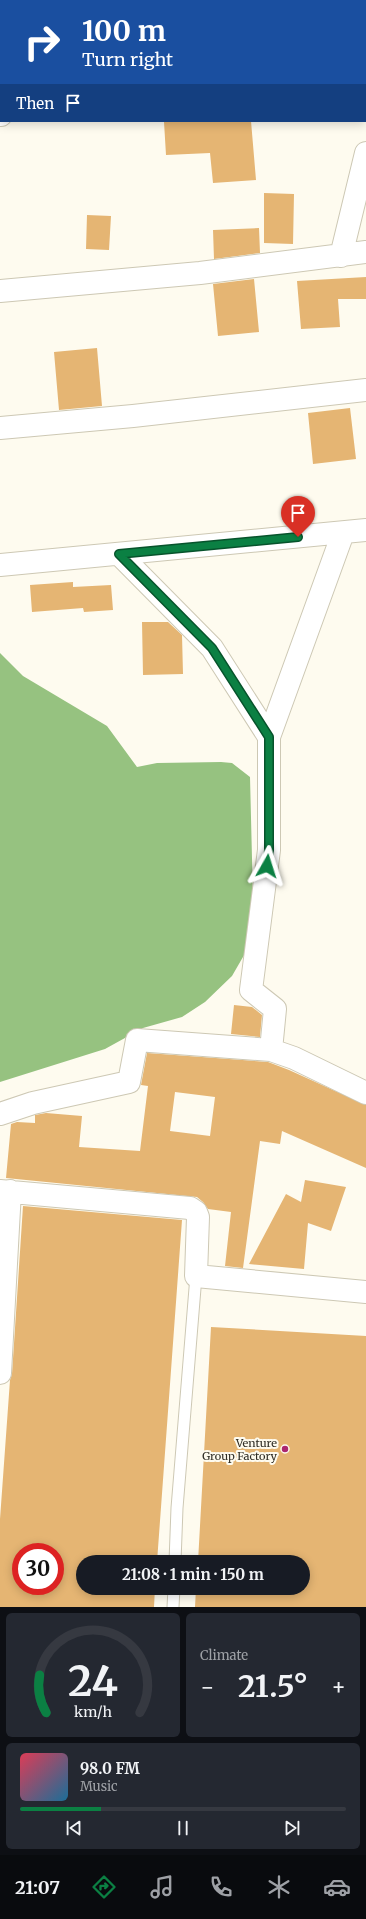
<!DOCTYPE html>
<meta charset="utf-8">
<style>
body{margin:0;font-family:Merriweather,serif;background:#242831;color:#f1f3f6;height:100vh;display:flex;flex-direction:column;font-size:15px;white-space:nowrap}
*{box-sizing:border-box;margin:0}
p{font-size:13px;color:#9ea1a6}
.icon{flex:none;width:22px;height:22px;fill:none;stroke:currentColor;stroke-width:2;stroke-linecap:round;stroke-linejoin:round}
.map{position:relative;height:1607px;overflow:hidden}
.side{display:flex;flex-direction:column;gap:6px;padding:6px;background:#0d0f14;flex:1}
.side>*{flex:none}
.guide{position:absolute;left:0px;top:0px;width:366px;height:122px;box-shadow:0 2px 10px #0003;background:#1a4fa0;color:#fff;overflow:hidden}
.speed{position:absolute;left:12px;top:1543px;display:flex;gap:8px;font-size:20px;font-weight:700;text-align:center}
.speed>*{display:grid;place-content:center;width:52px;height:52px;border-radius:50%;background:#171b24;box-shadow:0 2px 10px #0003;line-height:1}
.speed .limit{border:6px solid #d22;background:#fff;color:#111}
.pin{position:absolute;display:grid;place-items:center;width:34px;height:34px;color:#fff;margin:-41px -17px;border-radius:50% 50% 50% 0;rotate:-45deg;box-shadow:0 0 4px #0007}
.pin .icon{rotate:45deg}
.me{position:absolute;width:44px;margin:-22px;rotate:6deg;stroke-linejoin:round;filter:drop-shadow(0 0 3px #0008)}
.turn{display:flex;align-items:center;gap:14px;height:84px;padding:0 16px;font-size:18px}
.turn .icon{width:52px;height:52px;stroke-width:2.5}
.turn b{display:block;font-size:28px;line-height:34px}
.then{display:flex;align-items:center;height:38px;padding:0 16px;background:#0003;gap:8px;font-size:15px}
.big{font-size:30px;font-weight:700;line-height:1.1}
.side .tile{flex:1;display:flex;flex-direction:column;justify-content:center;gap:6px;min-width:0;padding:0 14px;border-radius:6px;background:#242831}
.side .dial{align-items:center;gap:0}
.dial svg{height:104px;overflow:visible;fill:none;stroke:#363941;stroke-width:7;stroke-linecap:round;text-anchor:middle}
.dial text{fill:#f1f3f6;stroke:none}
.song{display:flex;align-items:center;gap:12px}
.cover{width:48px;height:48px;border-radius:6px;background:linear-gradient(135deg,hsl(350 70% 55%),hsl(200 70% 35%))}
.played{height:4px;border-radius:2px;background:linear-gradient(90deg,#0b8043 25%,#363941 25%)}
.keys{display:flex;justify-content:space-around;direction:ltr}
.heat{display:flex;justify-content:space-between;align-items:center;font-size:22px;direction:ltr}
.side .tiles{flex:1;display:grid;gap:6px;grid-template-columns:1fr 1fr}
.tile:last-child{grid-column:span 2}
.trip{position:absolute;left:76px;top:1555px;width:234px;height:40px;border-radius:20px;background:#171b24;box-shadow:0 2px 10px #0003;font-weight:700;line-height:40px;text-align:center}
.menu{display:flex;height:64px;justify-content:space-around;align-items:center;background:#090b0e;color:#9ea1a6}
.menu .icon{width:28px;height:28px}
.menu .active{color:#0b8043}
.menu b{font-size:18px;color:#f1f3f6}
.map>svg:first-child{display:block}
.water{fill:#96c280}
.building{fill:#e5b573;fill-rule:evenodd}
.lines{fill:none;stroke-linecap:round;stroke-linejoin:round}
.lane-casing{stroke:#cdc8b4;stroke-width:13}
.street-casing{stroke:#cdc8b4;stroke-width:24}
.lane{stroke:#fff;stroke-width:11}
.street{stroke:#fff;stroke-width:22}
.route-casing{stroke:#07532c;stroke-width:10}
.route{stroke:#0b8043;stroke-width:7}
.poi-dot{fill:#ab266f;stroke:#fefbef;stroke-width:1.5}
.labels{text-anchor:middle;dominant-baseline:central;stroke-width:4;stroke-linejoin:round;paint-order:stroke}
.poi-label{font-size:11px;fill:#2e2c24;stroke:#fefbef;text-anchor:end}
</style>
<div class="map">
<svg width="366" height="1607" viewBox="0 0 366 1607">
<rect width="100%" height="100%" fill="#fefbef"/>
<path class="water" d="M0 653 23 676 107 726 137 767 157 763 221 762 232 763 250 777 253 899 247 950 232 976 205 1002 182 1017 143 1028 105 1049 0 1082Z"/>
<path class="building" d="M177 121H251L256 180 213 183 210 153 166 155 164 122Z
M264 193 294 194 293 244 264 243Z
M87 215 111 216 109 250 86 249Z
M259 228 260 253 214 259 213 230Z
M366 277V299H338L340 327 301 329 297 281Z
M254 279 259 332 218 336 213 284Z
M97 348 102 406 59 410 54 352Z
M350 408 356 459 313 464 308 413Z
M73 582V587L111 585 113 610 84 612 83 608 32 612 30 585Z
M142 622H168L182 635 183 674 143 675Z
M234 1005 252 1007 262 1015 260 1037 231 1034Z
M147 1053 268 1062 289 1070 366 1105V1168L282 1131 280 1144 260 1141 243 1268 225 1266 231 1212 208 1209 203 1202 197 1197 6 1178 11 1124 17 1122 35 1123V1115L46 1113 82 1116 79 1147 140 1151 148 1086 141 1085ZM175 1092 215 1097 210 1136 170 1131Z
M305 1180 346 1187 331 1231 308 1223 304 1269 249 1264 286 1194 301 1202Z
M23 1206 182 1220 157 1562H83V1588H155L154 1607H0V1519L10 1380 12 1374ZM21 1552H55V1586H21Z
M211 1327 366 1336V1607H195L196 1588H303V1562H198Z"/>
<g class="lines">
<g class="lane-casing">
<path id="lane" d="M175 1562 177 1508 196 1276
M173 1607 174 1588"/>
</g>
<g class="street-casing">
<path id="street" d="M365 84H366
M0 115H1
M341 256 366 153
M0 291 200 273 366 252
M0 428 133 416 366 390
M119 554 212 648 269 737V850L251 990 275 1009 271 1050 294 1058 366 1093
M0 565 366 530
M269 737 343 533
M0 1114 33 1103 129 1082 137 1040 271 1050
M0 1191 190 1208 196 1212 198 1217 196 1276 366 1292
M0 1373 10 1191"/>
</g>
<use href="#lane" class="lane"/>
<use href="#street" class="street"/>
</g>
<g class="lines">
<g class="route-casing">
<path id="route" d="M267 866 269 850V737L212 648 119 554 298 537"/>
</g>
<use href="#route" class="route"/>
</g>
<circle class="poi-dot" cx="285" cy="1449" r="4"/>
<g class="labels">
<g class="poi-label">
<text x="277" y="1443">Venture<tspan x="277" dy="13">Group Factory</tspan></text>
</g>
</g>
</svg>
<div class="speed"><div class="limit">30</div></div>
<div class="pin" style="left:298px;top:537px;background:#d93025"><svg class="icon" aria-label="arrive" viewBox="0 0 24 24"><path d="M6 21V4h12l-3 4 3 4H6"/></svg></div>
<svg class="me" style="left:267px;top:866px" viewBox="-20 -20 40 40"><path d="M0-17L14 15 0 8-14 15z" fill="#0b8043" stroke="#fff" stroke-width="4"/></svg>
<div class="trip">21:08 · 1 min · 150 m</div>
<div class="guide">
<div class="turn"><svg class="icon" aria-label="right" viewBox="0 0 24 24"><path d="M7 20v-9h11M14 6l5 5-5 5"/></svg><div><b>100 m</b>Turn right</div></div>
<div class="then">Then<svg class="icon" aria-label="arrive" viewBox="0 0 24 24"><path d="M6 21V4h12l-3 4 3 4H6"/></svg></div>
</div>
</div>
<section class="side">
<div class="tiles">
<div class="tile dial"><svg viewBox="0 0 100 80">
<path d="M14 69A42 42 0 1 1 86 69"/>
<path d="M14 69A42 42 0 0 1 9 40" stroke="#0b8043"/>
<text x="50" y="56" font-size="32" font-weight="700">24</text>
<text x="50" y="72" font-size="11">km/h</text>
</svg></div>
<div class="tile"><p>Climate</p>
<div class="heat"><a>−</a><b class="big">21.5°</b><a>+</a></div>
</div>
<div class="tile">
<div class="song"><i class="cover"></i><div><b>98.0 FM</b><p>Music</p></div></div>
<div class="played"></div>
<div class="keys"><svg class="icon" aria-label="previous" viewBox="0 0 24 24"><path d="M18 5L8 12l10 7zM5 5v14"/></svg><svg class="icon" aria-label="pause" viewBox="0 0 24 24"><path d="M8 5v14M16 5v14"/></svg><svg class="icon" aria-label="next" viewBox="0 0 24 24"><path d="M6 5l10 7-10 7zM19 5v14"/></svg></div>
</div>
</div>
</section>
<nav class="menu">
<b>21:07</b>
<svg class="icon active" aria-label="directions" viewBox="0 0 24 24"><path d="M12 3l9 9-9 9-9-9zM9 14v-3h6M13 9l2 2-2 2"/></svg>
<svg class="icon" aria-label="music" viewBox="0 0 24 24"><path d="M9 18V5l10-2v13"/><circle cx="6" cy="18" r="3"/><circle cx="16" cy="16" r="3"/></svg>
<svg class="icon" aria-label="phone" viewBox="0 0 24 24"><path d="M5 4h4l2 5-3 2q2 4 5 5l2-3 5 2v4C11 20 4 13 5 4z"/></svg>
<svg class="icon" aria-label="climate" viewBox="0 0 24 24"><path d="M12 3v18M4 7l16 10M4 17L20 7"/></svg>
<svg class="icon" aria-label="car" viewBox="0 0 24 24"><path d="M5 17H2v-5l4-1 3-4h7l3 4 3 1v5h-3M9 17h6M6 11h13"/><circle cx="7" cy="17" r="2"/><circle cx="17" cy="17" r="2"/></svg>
</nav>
